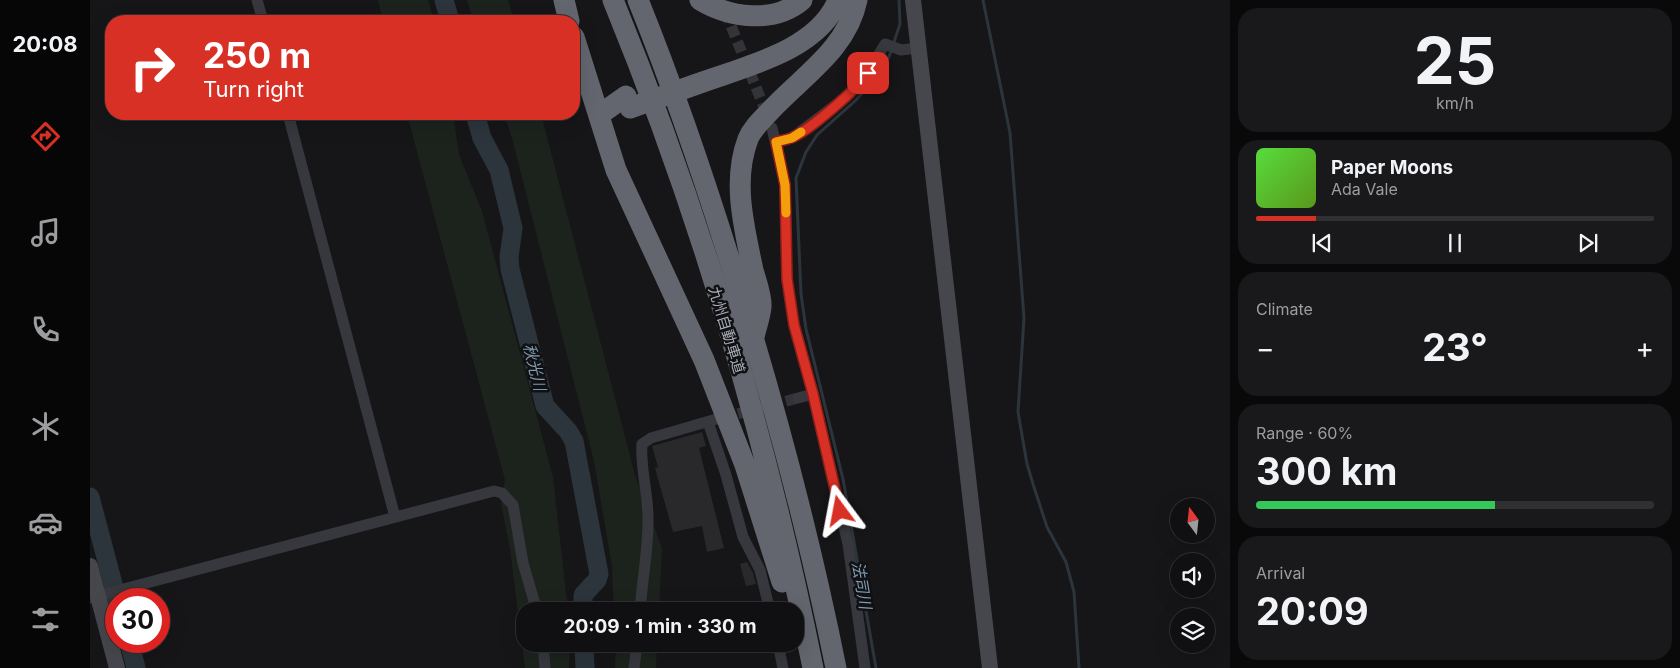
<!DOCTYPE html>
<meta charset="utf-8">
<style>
body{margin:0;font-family:Inter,"Noto Sans JP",sans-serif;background:#19191b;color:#f1f3f6;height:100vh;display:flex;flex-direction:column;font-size:19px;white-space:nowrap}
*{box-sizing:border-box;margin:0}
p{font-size:16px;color:#9c9d9f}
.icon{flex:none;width:28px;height:28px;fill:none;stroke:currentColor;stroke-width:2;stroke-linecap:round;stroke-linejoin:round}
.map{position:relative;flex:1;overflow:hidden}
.sheet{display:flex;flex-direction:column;gap:8px;padding:8px;background:#09090a;width:450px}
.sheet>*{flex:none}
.top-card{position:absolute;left:15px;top:15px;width:475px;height:105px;border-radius:20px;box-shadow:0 5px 20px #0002,0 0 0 1px #303032;background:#d93025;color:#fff;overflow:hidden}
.needle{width:32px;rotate:345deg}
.fabs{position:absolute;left:1080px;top:498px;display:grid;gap:10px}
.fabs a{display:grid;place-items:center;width:45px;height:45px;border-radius:50%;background:#101012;box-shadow:0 5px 20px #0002,0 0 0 1px #303032;font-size:25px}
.speed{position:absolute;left:15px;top:588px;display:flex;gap:10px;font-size:25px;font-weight:700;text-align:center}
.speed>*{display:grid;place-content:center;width:65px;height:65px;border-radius:50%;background:#101012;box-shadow:0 5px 20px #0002,0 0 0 1px #303032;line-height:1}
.speed .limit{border:8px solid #d22;background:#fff;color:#111}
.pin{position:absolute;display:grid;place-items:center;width:42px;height:42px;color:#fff;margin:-21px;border-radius:10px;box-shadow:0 2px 8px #0006}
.me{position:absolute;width:55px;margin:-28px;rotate:347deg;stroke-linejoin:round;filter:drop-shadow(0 0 4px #0008)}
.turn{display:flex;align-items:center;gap:18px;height:105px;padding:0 15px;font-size:22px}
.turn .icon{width:65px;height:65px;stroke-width:2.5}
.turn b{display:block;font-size:35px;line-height:42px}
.big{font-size:38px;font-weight:700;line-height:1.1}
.sheet .card{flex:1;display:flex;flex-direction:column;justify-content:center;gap:8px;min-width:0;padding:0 18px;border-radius:20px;background:#19191b}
.sheet .dial{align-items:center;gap:0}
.dial b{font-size:65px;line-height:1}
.song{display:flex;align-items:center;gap:15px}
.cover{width:60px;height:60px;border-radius:8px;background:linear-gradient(135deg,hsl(110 70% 55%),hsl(90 70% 35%))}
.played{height:5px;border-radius:2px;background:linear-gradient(90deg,#d93025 15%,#303032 15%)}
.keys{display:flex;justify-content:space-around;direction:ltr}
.heat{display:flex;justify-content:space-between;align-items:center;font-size:28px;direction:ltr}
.charge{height:8px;border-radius:4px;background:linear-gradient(90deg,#34c759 60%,#303032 0)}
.trip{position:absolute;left:426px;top:602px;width:288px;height:50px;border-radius:20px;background:#101012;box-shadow:0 5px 20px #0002,0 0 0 1px #303032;font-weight:700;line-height:50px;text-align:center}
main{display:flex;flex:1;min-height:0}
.tabs{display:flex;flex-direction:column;width:90px;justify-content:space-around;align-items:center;background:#060607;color:#9c9d9f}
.tabs .icon{width:35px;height:35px}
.tabs .selected{color:#d93025}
.tabs b{font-size:22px;color:#f1f3f6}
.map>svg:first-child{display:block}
.green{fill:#1c231d}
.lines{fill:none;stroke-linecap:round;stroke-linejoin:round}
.stream{stroke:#2c353c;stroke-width:3}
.river{stroke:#2c353c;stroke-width:19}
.building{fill:#29292c}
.street-tunnel{stroke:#333438;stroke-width:11;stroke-dasharray:11 5.5;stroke-linecap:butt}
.street{stroke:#37383d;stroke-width:11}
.secondary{stroke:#45474d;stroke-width:16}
.highway{stroke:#63666e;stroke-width:21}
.highway-bridge{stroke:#63666e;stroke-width:21}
.route-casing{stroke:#8d1f18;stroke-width:12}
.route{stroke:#d93025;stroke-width:9}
.slow{stroke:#f59e0b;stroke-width:9}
.labels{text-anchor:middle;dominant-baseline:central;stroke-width:5;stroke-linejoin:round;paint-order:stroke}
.street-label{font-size:15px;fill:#a8adb8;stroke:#111113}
.water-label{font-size:16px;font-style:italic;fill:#7f9bb3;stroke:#111113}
</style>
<main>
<nav class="tabs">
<b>20:08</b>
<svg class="icon selected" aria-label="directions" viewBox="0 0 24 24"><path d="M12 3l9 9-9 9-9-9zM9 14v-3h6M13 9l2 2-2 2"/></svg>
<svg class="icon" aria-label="music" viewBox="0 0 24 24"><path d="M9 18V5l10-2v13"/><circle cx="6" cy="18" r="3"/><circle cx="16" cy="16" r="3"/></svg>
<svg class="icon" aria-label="phone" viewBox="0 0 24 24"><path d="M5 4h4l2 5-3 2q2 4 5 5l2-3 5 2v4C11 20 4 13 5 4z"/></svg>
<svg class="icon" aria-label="climate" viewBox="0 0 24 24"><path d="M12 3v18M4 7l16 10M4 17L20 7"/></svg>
<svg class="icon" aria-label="car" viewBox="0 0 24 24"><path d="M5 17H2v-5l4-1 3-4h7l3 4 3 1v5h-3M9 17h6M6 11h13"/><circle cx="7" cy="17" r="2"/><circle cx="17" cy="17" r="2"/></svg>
<svg class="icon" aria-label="filters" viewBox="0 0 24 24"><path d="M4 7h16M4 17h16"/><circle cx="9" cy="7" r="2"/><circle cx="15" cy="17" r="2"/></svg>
</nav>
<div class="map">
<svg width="1140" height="668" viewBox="0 0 1140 668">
<rect width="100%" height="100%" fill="#161618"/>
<path class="green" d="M288 0H338L344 21H293Z
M377 0H418L424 21H384Z
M317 114H363L369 155 392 211 463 477 478 611H435V644H480L479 668H435L420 549 411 503 415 480Z
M414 114H451L545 475 572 548 569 611H524L522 566 504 461 422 138Z
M526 644H567L566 668H525Z"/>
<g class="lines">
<path class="stream" d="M893 0 920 133 934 318 928 412 937 464 943 484 957 527 976 562 984 592 989 668
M786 668 753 479 716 329 711 294 706 178 716 152 727 135 765 101 790 74 799 57 810 24 809 0"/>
<path class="river" d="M354 0 360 21
M385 114 392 138 409 170 423 228 419 257 420 269 455 406 478 431 484 441 509 574 507 580 493 595V611
M0 497 27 599
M39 641 46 668
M494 644 495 668"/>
</g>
<path class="building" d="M612 432 616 446 609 448 634 548 617 552 612 526 583 532 565 468 568 467 562 446Z
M657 562 663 573 666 584 656 586 650 564Z"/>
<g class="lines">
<path class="street-tunnel" d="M635 11 678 117
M632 418 708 398"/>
<path class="street" d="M167 0 173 21
M198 114 305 517
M682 128 695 185 697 279 704 325 723 394 758 544 775 668
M686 142 702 138 755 98 772 82 795 44 811 50 828 48
M708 398 723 394
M618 422 636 475 653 537 670 570 680 611
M0 598 404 491 412 493 423 505 433 563 447 611
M550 611C552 582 558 551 558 522 559 496 550 469 552 444L561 438 630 418
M453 644 455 668
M688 644 693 668
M544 668 547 644"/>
<path class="secondary" d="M823 0 900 668
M0 566 27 668"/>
<path class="highway" d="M474 0 479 21
M523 0C611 215 677 440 723 668
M548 0C590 104 625 210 657 317 692 433 722 549 746 668
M610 0C640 18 684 24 712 0
M484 37 526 170 614 360 655 465 692 582
M607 84C653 67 728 51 748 0
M509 115 536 96
M664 337C666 328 670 317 671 307 672 296 666 281 663 270 654 227 642 181 658 139 663 127 673 119 682 109 714 75 757 49 767 0"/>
<path class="highway-bridge" d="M540 108 607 84"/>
</g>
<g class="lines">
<g class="route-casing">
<path id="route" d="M750 511 723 394 704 325 697 279 695 185 686 142C691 140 697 140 701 138 719 131 767 89 778 73"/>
</g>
<use href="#route" class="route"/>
<path class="slow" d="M696 213 695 185 686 142 702 138 711 132"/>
</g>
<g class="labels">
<g class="street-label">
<text transform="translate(637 330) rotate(73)">九州自動車道</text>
</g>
<g class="water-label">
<text transform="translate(445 367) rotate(76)">秋光川</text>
<text transform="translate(772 585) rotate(80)">法司川</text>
</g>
</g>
</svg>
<div class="fabs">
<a><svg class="needle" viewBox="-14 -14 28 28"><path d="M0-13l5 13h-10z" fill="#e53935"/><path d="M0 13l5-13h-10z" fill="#9c9d9f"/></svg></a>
<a><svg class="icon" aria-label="sound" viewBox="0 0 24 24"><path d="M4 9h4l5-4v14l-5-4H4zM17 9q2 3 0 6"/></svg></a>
<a><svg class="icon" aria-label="layers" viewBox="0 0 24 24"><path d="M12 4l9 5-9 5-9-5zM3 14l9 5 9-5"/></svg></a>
</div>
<div class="speed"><div class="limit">30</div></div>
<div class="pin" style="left:778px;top:73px;background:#d93025"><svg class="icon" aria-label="arrive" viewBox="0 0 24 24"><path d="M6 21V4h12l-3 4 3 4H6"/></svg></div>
<svg class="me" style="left:750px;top:511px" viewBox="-20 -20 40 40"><path d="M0-17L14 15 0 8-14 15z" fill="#d93025" stroke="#fff" stroke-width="4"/></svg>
<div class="trip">20:09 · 1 min · 330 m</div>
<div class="top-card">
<div class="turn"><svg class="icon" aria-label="right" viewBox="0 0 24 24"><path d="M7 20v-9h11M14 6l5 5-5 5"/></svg><div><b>250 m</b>Turn right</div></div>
</div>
</div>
<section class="sheet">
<div class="card dial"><b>25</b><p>km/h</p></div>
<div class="card">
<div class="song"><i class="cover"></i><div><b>Paper Moons</b><p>Ada Vale</p></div></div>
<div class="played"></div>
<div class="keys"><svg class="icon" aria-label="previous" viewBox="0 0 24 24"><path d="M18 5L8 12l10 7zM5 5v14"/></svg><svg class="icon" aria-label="pause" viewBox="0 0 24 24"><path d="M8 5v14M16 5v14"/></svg><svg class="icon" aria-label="next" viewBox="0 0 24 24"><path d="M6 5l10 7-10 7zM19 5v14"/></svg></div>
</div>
<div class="card"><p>Climate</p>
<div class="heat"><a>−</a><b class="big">23°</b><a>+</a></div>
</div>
<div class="card"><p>Range · 60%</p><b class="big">300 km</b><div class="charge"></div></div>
<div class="card"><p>Arrival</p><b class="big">20:09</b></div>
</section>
</main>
